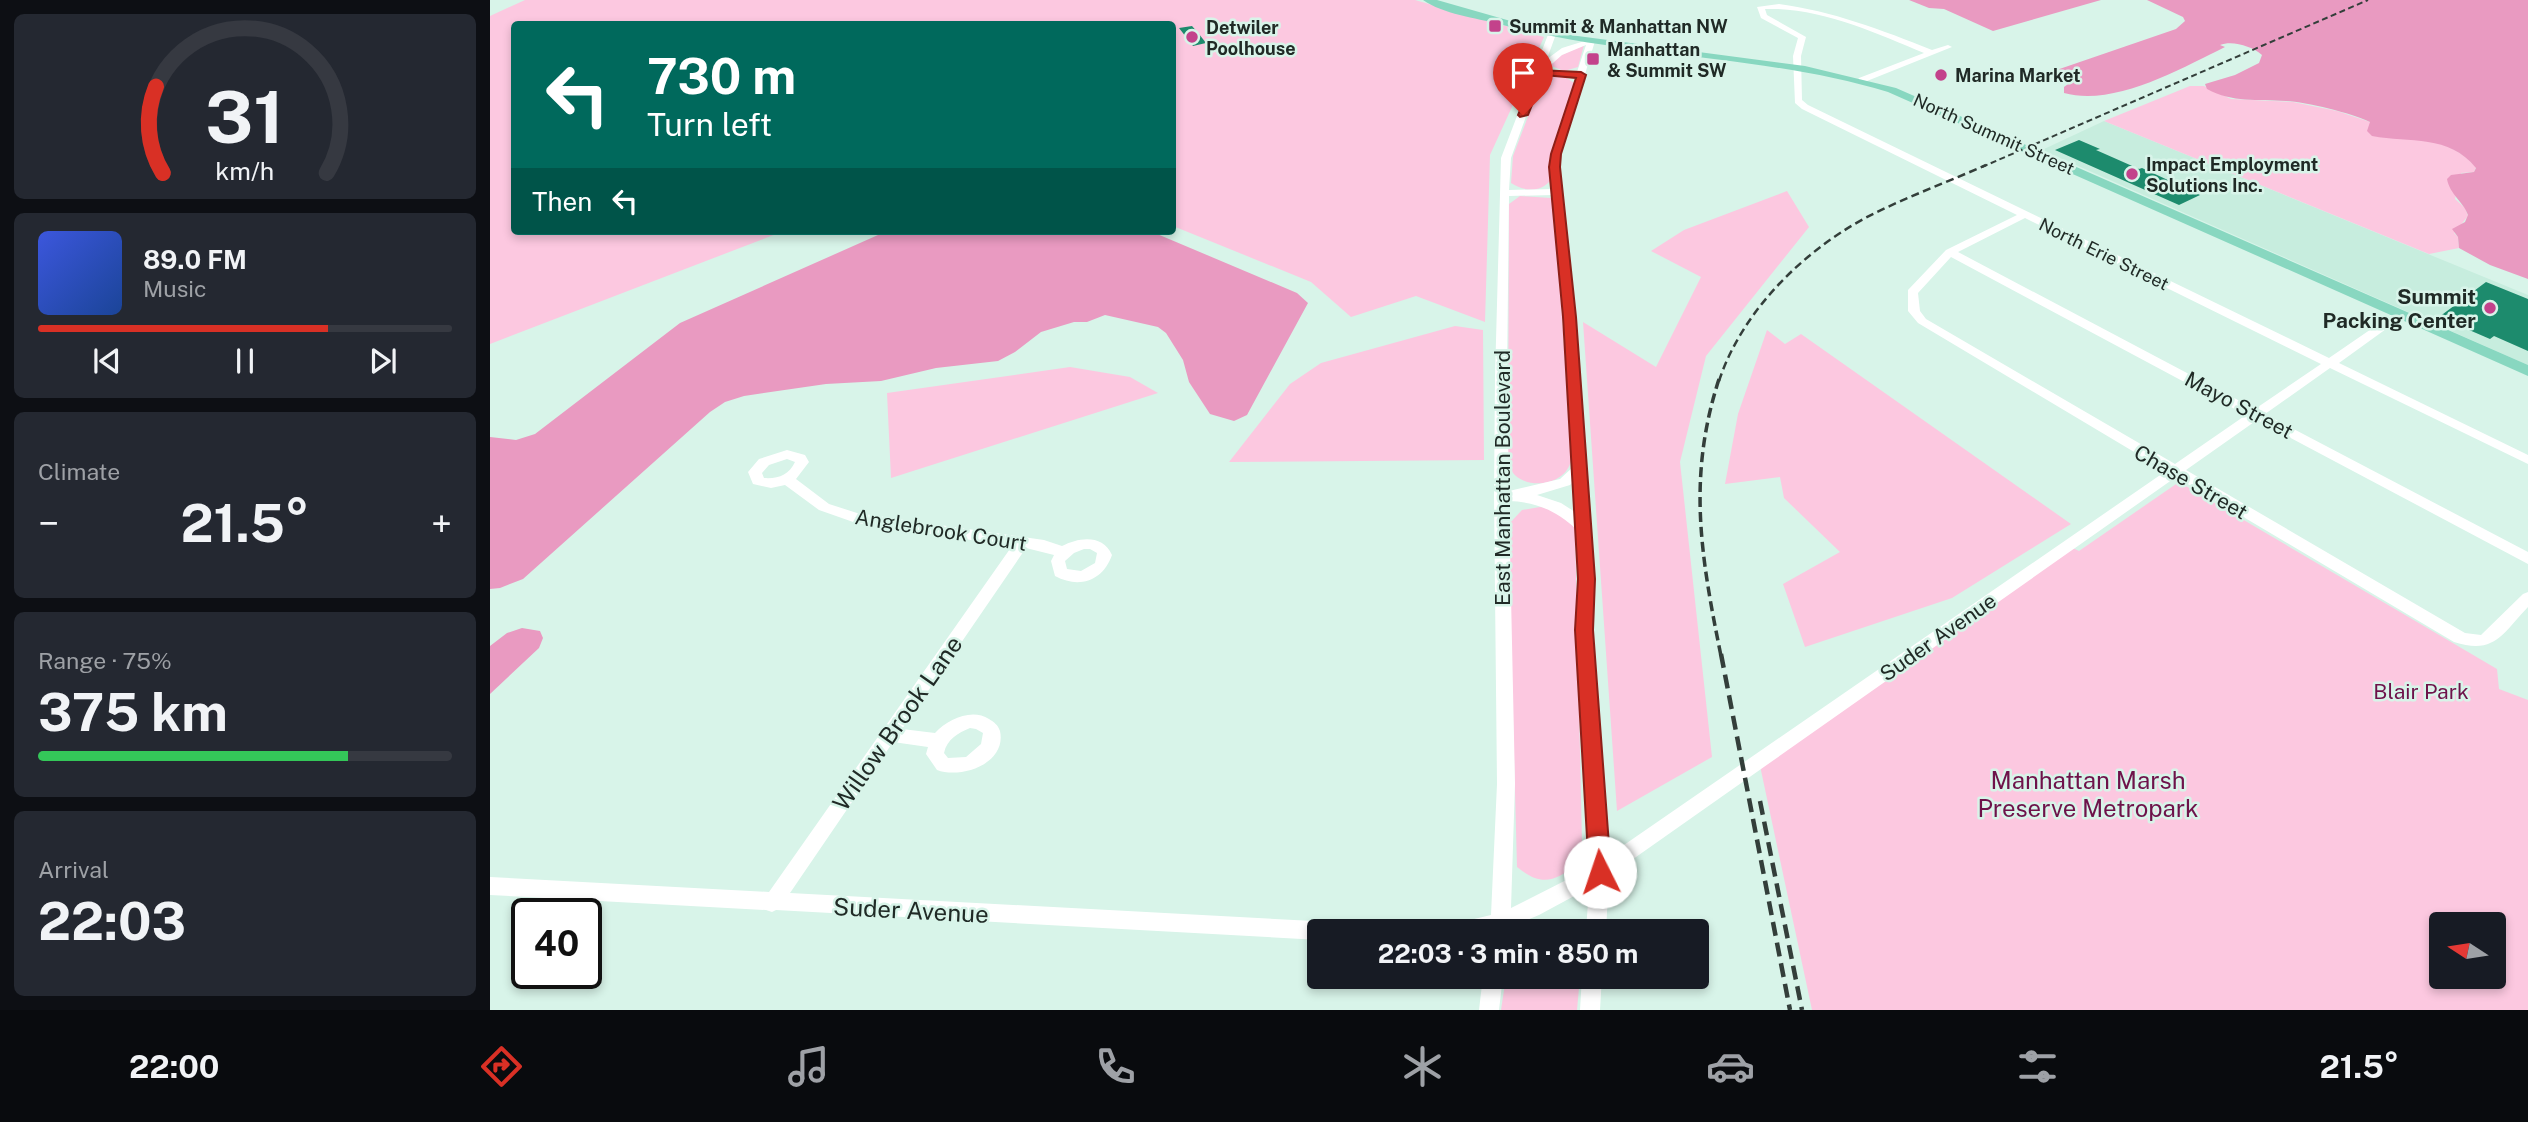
<!DOCTYPE html>
<meta charset="utf-8">
<style>
body{margin:0;font-family:"Public Sans",sans-serif;background:#242831;color:#f1f3f6;height:100vh;display:flex;flex-direction:column;font-size:26px;white-space:nowrap}
*{box-sizing:border-box;margin:0}
p{font-size:23px;color:#9ea1a6}
.icon{flex:none;width:38px;height:38px;fill:none;stroke:currentColor;stroke-width:2;stroke-linecap:round;stroke-linejoin:round}
.map{position:relative;flex:1;overflow:hidden}
.side{display:flex;flex-direction:column;gap:14px;padding:14px;background:#0d0f14;width:490px}
.side>*{flex:none}
.guide{position:absolute;left:21px;top:21px;width:665px;height:214px;border-radius:7px;box-shadow:0 4px 10px #0003;background:#00695c;color:#fff;overflow:hidden}
.needle{width:46px;rotate:282deg}
.fabs{position:absolute;left:1939px;top:912px;display:grid;gap:14px}
.fabs a{display:grid;place-items:center;width:77px;height:77px;border-radius:7px;background:#171b24;box-shadow:0 4px 10px #0003;font-size:35px}
.speed{position:absolute;left:21px;top:898px;display:flex;gap:14px;font-size:35px;font-weight:700;text-align:center}
.speed>*{display:grid;place-content:center;width:91px;height:91px;border-radius:50%;background:#171b24;box-shadow:0 4px 10px #0003;line-height:1}
.speed .limit{border:4px solid #111;border-radius:10px;background:#fff;color:#111}
.pin{position:absolute;display:grid;place-items:center;width:60px;height:60px;color:#fff;margin:-72px -30px;border-radius:50% 50% 50% 0;rotate:-45deg;box-shadow:0 0 7px #0007}
.pin .icon{rotate:45deg}
.me{position:absolute;width:77px;margin:-38px;rotate:356deg;stroke-linejoin:round;filter:drop-shadow(0 0 5px #0008)}
.turn{display:flex;align-items:center;gap:24px;height:147px;padding:0 21px;font-size:32px}
.turn .icon{width:91px;height:91px;stroke-width:2.5}
.turn b{display:block;font-size:49px;line-height:60px}
.then{display:flex;align-items:center;height:66px;padding:0 21px;background:#0003;gap:14px;font-size:26px}
.big{font-size:52px;font-weight:700;line-height:1.1}
.side .widget{flex:1;display:flex;flex-direction:column;justify-content:center;gap:10px;min-width:0;padding:0 24px;border-radius:10px;background:#242831}
.side .dial{align-items:center;gap:0}
.dial svg{height:182px;overflow:visible;fill:none;stroke:#363941;stroke-width:7;stroke-linecap:round;text-anchor:middle}
.dial text{fill:#f1f3f6;stroke:none}
.song{display:flex;align-items:center;gap:21px}
.cover{width:84px;height:84px;border-radius:10px;background:linear-gradient(135deg,hsl(230 70% 55%),hsl(220 70% 35%))}
.played{height:7px;border-radius:4px;background:linear-gradient(90deg,#d93025 70%,#363941 70%)}
.keys{display:flex;justify-content:space-around;direction:ltr}
.heat{display:flex;justify-content:space-between;align-items:center;font-size:38px;direction:ltr}
.charge{height:10px;border-radius:5px;background:linear-gradient(90deg,#34c759 75%,#363941 0)}
.trip{position:absolute;left:817px;top:919px;width:402px;height:70px;border-radius:7px;background:#171b24;box-shadow:0 4px 10px #0003;font-weight:700;line-height:70px;text-align:center}
.tabs{display:flex;height:112px;justify-content:space-around;align-items:center;background:#090b0e;color:#9ea1a6}
.tabs .icon{width:49px;height:49px}
.tabs .current{color:#d93025}
.tabs b{font-size:32px;color:#f1f3f6}
main{display:flex;flex:1;min-height:0}
.map>svg:first-child{display:block}
.built{fill:#c7edde}
.green{fill:#fcc8e0;fill-rule:evenodd}
.water{fill:#e99ac1}
.building{fill:#1d8b6d}
.lines{fill:none;stroke-linecap:round;stroke-linejoin:round}
.minor{fill:#fff;fill-rule:evenodd}
.major{fill:#88d7c0;fill-rule:evenodd}
.rail-far3{stroke:#333e3a;stroke-width:2;stroke-dasharray:6 3.5;stroke-linecap:butt}
.rail-far2{stroke:#333e3a;stroke-width:2.5;stroke-dasharray:8 4.5;stroke-linecap:butt}
.rail-far1{stroke:#333e3a;stroke-width:3.5;stroke-dasharray:10 5;stroke-linecap:butt}
.rail{stroke:#333e3a;stroke-width:4.5;stroke-dasharray:14 7;stroke-linecap:butt}
.route{fill:#d93025;stroke:#8d1f18;stroke-width:2}
.poi-dot{fill:#c3428b;stroke:#d8f4e9;stroke-width:2.5}
.labels{text-anchor:middle;dominant-baseline:central;stroke-width:5;stroke-linejoin:round;paint-order:stroke}
.far-poi-label{font-size:18px;font-weight:bold;fill:#202a26;stroke:#d8f4e9;text-anchor:start}
.far-street-label{font-size:18px;fill:#202a26;stroke:#d8f4e9}
.poi-label{font-size:21px;font-weight:bold;fill:#202a26;stroke:#d8f4e9;text-anchor:end}
.street-label{font-size:21px;fill:#202a26;stroke:#d8f4e9}
.park-label{font-size:21px;fill:#6e124a;stroke:#d8f4e9}
.near-street-label{font-size:24px;fill:#202a26;stroke:#d8f4e9}
.near-park-label{font-size:24px;fill:#6e124a;stroke:#d8f4e9}
</style>
<main>
<section class="side">
<div class="widget dial"><svg viewBox="0 0 100 80">
<path d="M14 69A42 42 0 1 1 86 69"/>
<path d="M14 69A42 42 0 0 1 11 31" stroke="#d93025"/>
<text x="50" y="56" font-size="32" font-weight="700">31</text>
<text x="50" y="72" font-size="11">km/h</text>
</svg></div>
<div class="widget">
<div class="song"><i class="cover"></i><div><b>89.0 FM</b><p>Music</p></div></div>
<div class="played"></div>
<div class="keys"><svg class="icon" aria-label="previous" viewBox="0 0 24 24"><path d="M18 5L8 12l10 7zM5 5v14"/></svg><svg class="icon" aria-label="pause" viewBox="0 0 24 24"><path d="M8 5v14M16 5v14"/></svg><svg class="icon" aria-label="next" viewBox="0 0 24 24"><path d="M6 5l10 7-10 7zM19 5v14"/></svg></div>
</div>
<div class="widget"><p>Climate</p>
<div class="heat"><a>−</a><b class="big">21.5°</b><a>+</a></div>
</div>
<div class="widget"><p>Range · 75%</p><b class="big">375 km</b><div class="charge"></div></div>
<div class="widget"><p>Arrival</p><b class="big">22:03</b></div>
</section>
<div class="map">
<svg width="2038" height="1010" viewBox="0 0 2038 1010">
<rect width="100%" height="100%" fill="#d8f4e9"/>
<path class="built" d="M1614 121 2038 295V365L1552 150Z"/>
<path class="green" d="M35 0H925L1054 37 1000 155 995 322 926 296 861 317 821 282 683 226 682 24H24V231H294L0 344V16Z
M1094 45 1088 67 1074 71 1059 65 1065 58Z
M1060 76 1075 77 1084 83 1059 160 1060 181C1050 193 1033 191 1021 183L1023 156 1051 82Z
M1700 86H1714L1741 99 1803 102 1847 111 1880 122 1887 137C1923 137 1961 138 1986 167L1984 172 1971 173 1965 199 1975 208 1978 216 1964 233 1968 237 1969 248 1939 254 1614 121Z
M1297 191 1319 227 1216 356 1190 462 1222 757 1127 811 1093 322 1166 367 1211 277 1161 251 1194 230Z
M1030 196 1061 198 1066 217 1081 460C1076 489 1025 492 1018 463L1019 204Z
M965 326 993 330 994 460 739 462 800 384 831 363Z
M1277 330 1295 344 1311 334 1581 524 1462 598 1315 647 1293 584 1350 552 1294 498 1290 477 1235 484 1248 414Z
M580 367 640 377 668 393 401 478 397 393Z
M1689 482 2007 669 2009 689 2038 700V1010H1322L1269 761 1579 546 1589 551ZM1951 924H2004V976H1951Z
M1050 507C1065 509 1078 515 1085 529L1092 842 1088 863C1065 882 1051 887 1027 867L1018 530 1019 524 1032 510Z
M1016 977H1090L1087 1010H1011Z"/>
<path class="water" d="M1419 0H1611L1503 31 1454 9 1439 8Z
M1657 0H2038V279L2000 265 1969 248 1968 237 1962 229 1975 222 1978 215C1973 201 1960 195 1957 179L1961 175 1984 172 1986 168C1959 134 1920 143 1882 136L1877 131 1880 122C1861 113 1817 102 1796 101 1767 99 1743 103 1717 89L1715 84 1745 75 1769 63 1772 55C1762 46 1742 40 1730 45L1735 47C1690 69 1624 107 1574 93V87L1585 79 1564 81 1552 75 1686 29 1695 21 1693 17Z
M397 231H660L807 293 818 303 757 415 744 421 720 414 699 382 693 360 676 333 668 327 615 315 597 322H584L551 332 525 352 508 361 446 368 391 381 336 384 254 396 235 402 220 412 33 579 10 588 0 589V437L26 440 45 434 190 323Z
M32 628 50 631 53 638 49 648 0 694V646L17 633Z"/>
<path class="building" d="M702 26 709 34 716 43 703 46 689 28Z
M1589 140 1610 149 1606 150 1649 169 1652 168 1710 195 1689 205 1565 150Z
M1996 282 2038 299V351L2004 336 2000 339 1949 317Z"/>
<g class="lines">
<path class="minor" d="M1289 4C1342 11 1392 30 1442 50L1458 45 1462 47 1372 83 1368 80 1369 78 1434 53C1385 33 1330 7 1275 9L1277 15 1316 37 1311 56 1312 100 1318 105 1839 358 1906 312H1914V316L1849 363 2038 455V464L1840 368 1775 414 2038 552V564L1767 420 1696 470 1975 633 1991 635 2033 594 2038 592V607C2012 634 2005 655 1964 642L1686 477 1119 876 1116 931H1096L1099 888 1049 915 1020 927V931H960L963 924 1001 915 1007 784 1004 496 1005 377 1011 158 1059 32 1066 34 1057 59 1072 48 1101 39 1105 41 1071 154 1070 167 1085 317 1104 579 1102 630 1118 856 1676 471 1428 323 1418 311V290L1456 250 1527 215 1312 109 1305 103 1303 56 1308 38 1271 18 1267 7ZM1096 45 1087 72 1055 70 1072 55ZM1051 75 1086 77 1061 154 1062 189 1019 190 1021 158ZM1063 195 1083 467 1070 479 1019 491 1017 377 1019 196ZM1535 218 1831 364 1765 409 1468 252ZM1461 257 1756 415 1685 464 1436 319 1430 311 1428 293ZM1083 482 1085 512 1071 503 1047 495 1080 485ZM1019 501C1046 502 1067 511 1086 529L1090 579 1086 630 1100 868 1021 908 1025 784Z
M297 450 315 455 319 462 306 479 339 504 367 513 554 540 572 546C589 537 613 534 622 555 613 581 589 589 565 576L561 561 564 555 536 548 412 729 445 733C458 719 482 708 499 719 504 722 508 725 510 731 517 764 471 779 447 770L436 754 438 747 403 742 300 893 842 922 849 924 852 931H830V940L286 910 282 912 276 910 0 895V877L279 892 522 546 366 523 329 510 295 485 281 488 263 484 258 472 269 459ZM297 459 305 462C299 475 288 479 274 478L272 473 279 465ZM594 549H600L607 553 605 563 591 571 577 569 575 561 584 553ZM480 728 486 729 493 733 491 744 476 757 458 758 454 753C457 739 468 733 480 728Z
M993 976H1013L1009 1010H989Z
M1092 976H1112L1110 1010H1090Z"/>
<path class="major" d="M933 0H947L1024 22 1080 35 1315 66 1406 88 2038 365V376L1398 92C1272 54 1137 58 1009 24 986 18 953 14 933 0Z"/>
<path class="rail-far3" d="M1492 167 1878 0"/>
<path class="rail-far2" d="M1229 381C1253 308 1319 245 1387 212 1422 195 1460 181 1496 165"/>
<path class="rail-far1" d="M1229 379C1197 478 1211 557 1231 656"/>
<path class="rail" d="M1231 654 1300 1010
M1270 801 1312 1010"/>
</g>
<path class="route" d="M1047 70 1091 72 1096 75 1071 154 1070 167 1086 317 1105 579 1103 630 1121 872 1117 879 1110 882 1102 879 1099 872 1085 630 1088 579 1073 317 1059 167 1061 154 1086 78 1054 75 1038 115 1030 117 1028 115Z"/>
<g class="poi-dot">
<rect x="998" y="19" width="14" height="14" rx="3.5"/>
<circle cx="702" cy="37" r="7"/>
<rect x="1096" y="52" width="14" height="14" rx="3.5"/>
<circle cx="1451" cy="75" r="7"/>
<circle cx="1642" cy="174" r="7"/>
<circle cx="2000" cy="308" r="7"/>
</g>
<g class="labels">
<g class="far-poi-label">
<text x="1019" y="26">Summit &amp; Manhattan NW</text>
<text x="716" y="27">Detwiler<tspan x="716" dy="21">Poolhouse</tspan></text>
<text x="1117" y="49">Manhattan<tspan x="1117" dy="21">&amp; Summit SW</tspan></text>
<text x="1465" y="75">Marina Market</text>
<text x="1656" y="164">Impact Employment<tspan x="1656" dy="21">Solutions Inc.</tspan></text>
</g>
<g class="far-street-label">
<text transform="translate(1504 134) rotate(24)">North Summit Street</text>
<text transform="translate(1614 254) rotate(26)">North Erie Street</text>
</g>
<g class="poi-label">
<text x="1986" y="296">Summit<tspan x="1986" dy="24">Packing Center</tspan></text>
</g>
<g class="street-label">
<text transform="translate(1749 405) rotate(28)">Mayo Street</text>
<text transform="translate(1012 478) rotate(-90)">East Manhattan Boulevard</text>
<text transform="translate(1701 482) rotate(30)">Chase Street</text>
<text transform="translate(451 530) rotate(9)">Anglebrook Court</text>
<text transform="translate(1448 637) rotate(-35)">Suder Avenue</text>
</g>
<g class="park-label">
<text x="1931" y="691">Blair Park</text>
</g>
<g class="near-street-label">
<text transform="translate(407 723) rotate(-55)">Willow Brook Lane</text>
<text transform="translate(421 910) rotate(3)">Suder Avenue</text>
</g>
<g class="near-park-label">
<text x="1598" y="780">Manhattan Marsh<tspan x="1598" dy="28">Preserve Metropark</tspan></text>
</g>
</g>
</svg>
<div class="fabs">
<a><svg class="needle" viewBox="-14 -14 28 28"><path d="M0-13l5 13h-10z" fill="#e53935"/><path d="M0 13l5-13h-10z" fill="#9ea1a6"/></svg></a>
</div>
<div class="speed"><div class="limit">40</div></div>
<div class="pin" style="left:1033px;top:115px;background:#d93025"><svg class="icon" aria-label="arrive" viewBox="0 0 24 24"><path d="M6 21V4h12l-3 4 3 4H6"/></svg></div>
<svg class="me" style="left:1110px;top:872px" viewBox="-20 -20 40 40"><circle r="19" fill="#fff"/><path d="M0-13L10 11 0 6-10 11z" fill="#d93025"/></svg>
<div class="trip">22:03 · 3 min · 850 m</div>
<div class="guide">
<div class="turn"><svg class="icon" aria-label="left" viewBox="0 0 24 24"><path d="M17 20v-9H6M10 6l-5 5 5 5"/></svg><div><b>730 m</b>Turn left</div></div>
<div class="then">Then<svg class="icon" aria-label="left" viewBox="0 0 24 24"><path d="M17 20v-9H6M10 6l-5 5 5 5"/></svg></div>
</div>
</div>
</main>
<nav class="tabs">
<b>22:00</b>
<svg class="icon current" aria-label="directions" viewBox="0 0 24 24"><path d="M12 3l9 9-9 9-9-9zM9 14v-3h6M13 9l2 2-2 2"/></svg>
<svg class="icon" aria-label="music" viewBox="0 0 24 24"><path d="M9 18V5l10-2v13"/><circle cx="6" cy="18" r="3"/><circle cx="16" cy="16" r="3"/></svg>
<svg class="icon" aria-label="phone" viewBox="0 0 24 24"><path d="M5 4h4l2 5-3 2q2 4 5 5l2-3 5 2v4C11 20 4 13 5 4z"/></svg>
<svg class="icon" aria-label="climate" viewBox="0 0 24 24"><path d="M12 3v18M4 7l16 10M4 17L20 7"/></svg>
<svg class="icon" aria-label="car" viewBox="0 0 24 24"><path d="M5 17H2v-5l4-1 3-4h7l3 4 3 1v5h-3M9 17h6M6 11h13"/><circle cx="7" cy="17" r="2"/><circle cx="17" cy="17" r="2"/></svg>
<svg class="icon" aria-label="filters" viewBox="0 0 24 24"><path d="M4 7h16M4 17h16"/><circle cx="9" cy="7" r="2"/><circle cx="15" cy="17" r="2"/></svg>
<b>21.5°</b>
</nav>
